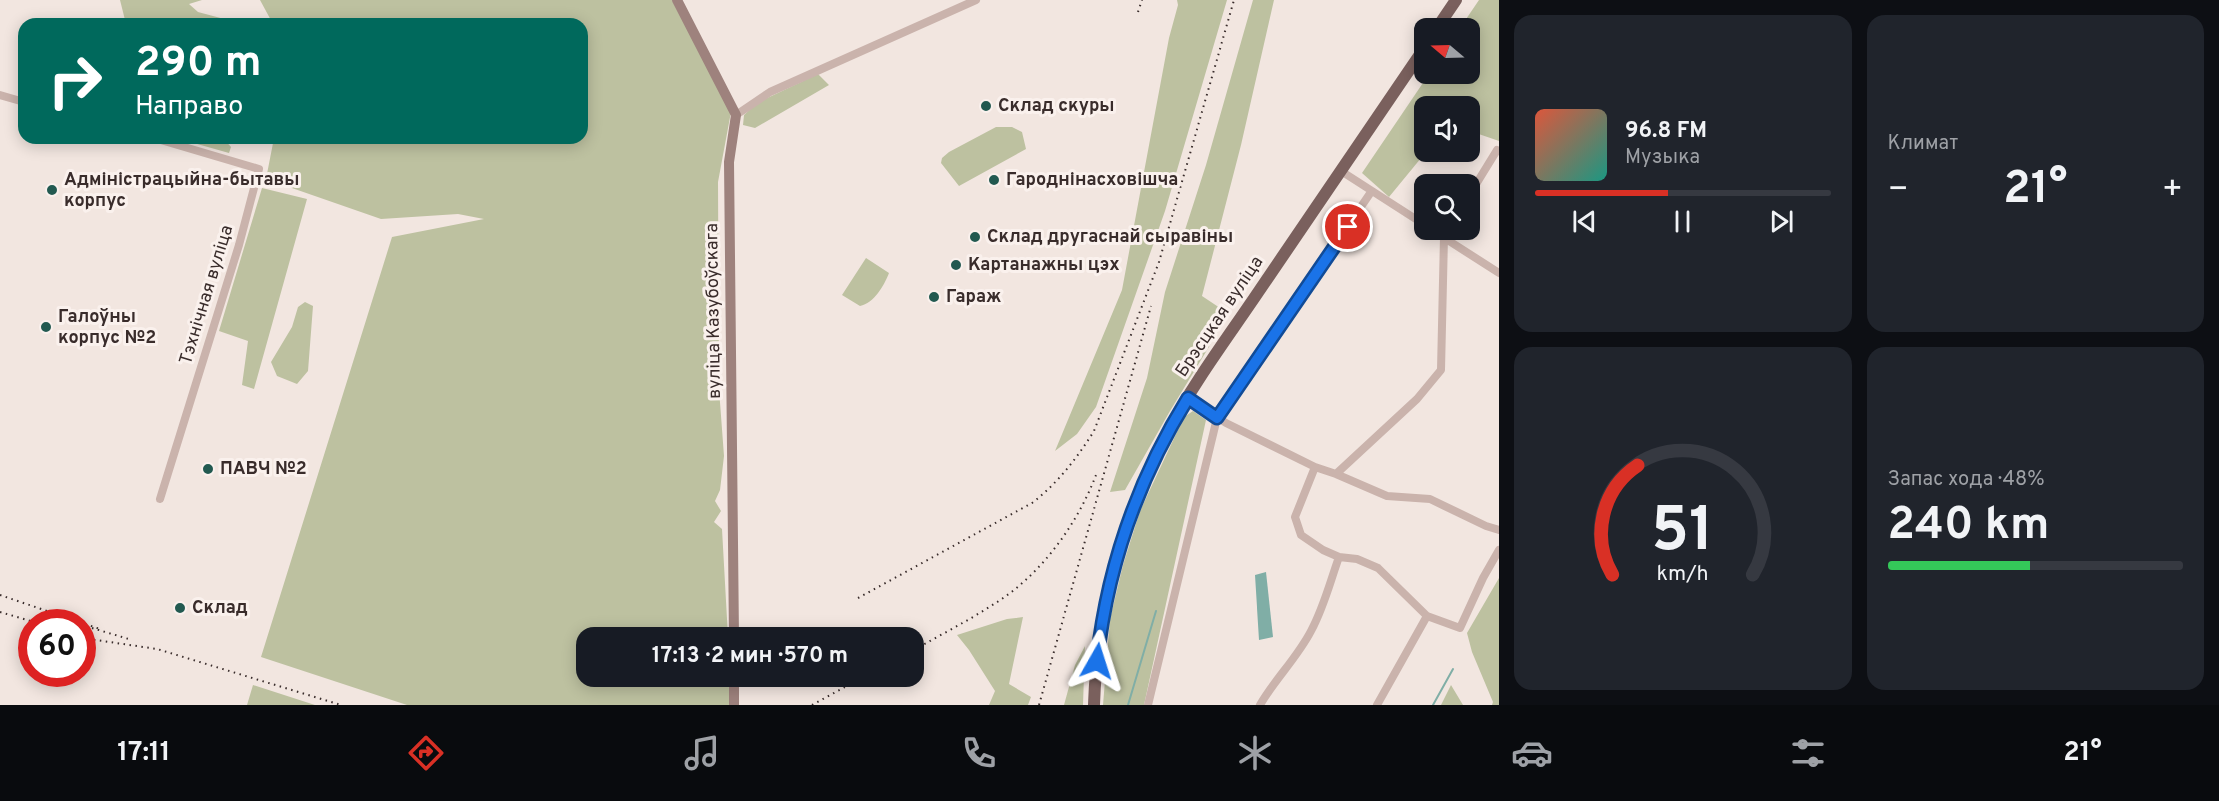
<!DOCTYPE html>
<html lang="ru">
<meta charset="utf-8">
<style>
body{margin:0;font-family:Overpass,sans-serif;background:#20242c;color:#f1f3f6;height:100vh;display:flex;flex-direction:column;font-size:22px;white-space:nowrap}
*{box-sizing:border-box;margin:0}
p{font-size:20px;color:#9ea1a6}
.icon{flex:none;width:33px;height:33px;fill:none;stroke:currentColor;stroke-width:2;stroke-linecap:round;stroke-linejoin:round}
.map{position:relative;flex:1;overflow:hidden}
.drawer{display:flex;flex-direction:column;gap:15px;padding:15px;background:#0d0f14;width:720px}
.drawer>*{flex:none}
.hud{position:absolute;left:18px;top:18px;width:570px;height:126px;border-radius:18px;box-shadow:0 3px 15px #0003;background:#00695c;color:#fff;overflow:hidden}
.needle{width:39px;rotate:289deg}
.fabs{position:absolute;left:1414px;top:18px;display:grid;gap:12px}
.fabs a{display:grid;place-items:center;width:66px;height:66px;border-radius:12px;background:#171b24;box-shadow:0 3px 15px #0003;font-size:30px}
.speed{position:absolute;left:18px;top:609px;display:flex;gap:12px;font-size:30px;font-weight:700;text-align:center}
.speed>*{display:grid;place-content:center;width:78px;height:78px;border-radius:50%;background:#171b24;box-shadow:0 3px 15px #0003;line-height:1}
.speed .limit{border:9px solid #d22;background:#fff;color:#111}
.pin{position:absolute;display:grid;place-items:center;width:51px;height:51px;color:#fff;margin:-26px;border:3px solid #fff;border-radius:50%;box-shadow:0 2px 6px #0007}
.me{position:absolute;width:66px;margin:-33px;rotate:6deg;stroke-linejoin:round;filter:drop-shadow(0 0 4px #0008)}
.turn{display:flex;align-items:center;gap:21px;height:126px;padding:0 18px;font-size:27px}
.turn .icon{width:78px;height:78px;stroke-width:2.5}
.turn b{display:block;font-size:42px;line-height:51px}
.big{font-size:45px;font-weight:700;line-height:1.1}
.drawer .widget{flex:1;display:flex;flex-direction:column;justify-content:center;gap:9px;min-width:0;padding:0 21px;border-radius:18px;background:#20242c}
.drawer .dial{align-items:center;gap:0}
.dial svg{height:156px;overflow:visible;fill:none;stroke:#363941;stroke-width:7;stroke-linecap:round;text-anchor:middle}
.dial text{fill:#f1f3f6;stroke:none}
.song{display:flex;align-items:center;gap:18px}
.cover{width:72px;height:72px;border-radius:9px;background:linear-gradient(135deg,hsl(10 70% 55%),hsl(170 70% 35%))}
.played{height:6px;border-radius:3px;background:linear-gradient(90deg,#d93025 45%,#363941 45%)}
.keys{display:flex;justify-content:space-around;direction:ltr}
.heat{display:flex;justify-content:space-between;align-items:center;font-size:33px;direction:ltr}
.charge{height:9px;border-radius:4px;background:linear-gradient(90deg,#34c759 48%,#363941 0)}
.drawer .tiles{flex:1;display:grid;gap:15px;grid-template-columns:repeat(2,1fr)}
.trip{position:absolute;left:576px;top:627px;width:348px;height:60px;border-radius:18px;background:#171b24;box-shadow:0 3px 15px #0003;font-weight:700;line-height:60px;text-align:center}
.tabs{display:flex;height:96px;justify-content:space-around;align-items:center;background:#090b0e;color:#9ea1a6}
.tabs .icon{width:42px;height:42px}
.tabs .on{color:#d93025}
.tabs b{font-size:27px;color:#f1f3f6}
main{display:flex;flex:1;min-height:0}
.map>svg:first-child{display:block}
.green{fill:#bdc1a0}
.water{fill:#80aea6}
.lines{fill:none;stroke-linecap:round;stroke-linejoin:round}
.stream{stroke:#80aea6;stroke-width:2}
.street{stroke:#cab3ac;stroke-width:8}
.secondary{stroke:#9e827d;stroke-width:10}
.primary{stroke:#7a605d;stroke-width:12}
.rail{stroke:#392c2b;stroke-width:2;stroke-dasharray:1.5 4.5;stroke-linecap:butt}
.route-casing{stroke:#114b97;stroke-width:15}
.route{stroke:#1a73e8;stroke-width:10}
.poi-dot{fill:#225950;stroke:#faf1ed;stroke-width:2}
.labels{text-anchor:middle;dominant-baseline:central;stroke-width:6;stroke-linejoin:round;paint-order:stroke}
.poi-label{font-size:18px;font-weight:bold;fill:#392c2b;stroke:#faf1ed;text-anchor:start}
.street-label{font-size:18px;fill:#392c2b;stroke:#faf1ed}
</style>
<main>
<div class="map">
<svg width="1499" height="705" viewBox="0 0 1499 705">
<rect width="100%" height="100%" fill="#f2e6e0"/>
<path class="green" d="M120 0H202L189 4 198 12 243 24H189L194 20 153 24H124L125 20Z
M260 0H672L731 112 718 182 719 389 724 456 720 490 715 501 721 511 714 522 722 529 728 637 586 638V676L729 677V705H407L261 657 392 237 484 219 458 214 381 219 266 179 274 138H582V24H273Z
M1177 0H1227L1165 211 1096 407 1077 434 1055 451 1122 290 1169 38 1178 5Z
M1253 0H1274L1241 145 1202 296 1229 314 1170 411 1125 490 1110 492 1147 378 1165 292 1206 165Z
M1479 0H1499V141L1470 131V106H1425L1426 152 1389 197 1362 173 1429 74H1470V28H1460Z
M818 74 829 85 755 128 743 125 744 115 757 103Z
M996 127H1012L1022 132 1026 149 959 186 941 163 942 158 949 152Z
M176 138H223L231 147 229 153Z
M262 188 307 199 254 389 242 385 248 341 219 331Z
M866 258 889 273C884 286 874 303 860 306L842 295Z
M305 302 313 306 308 371 297 384 277 376 271 362 292 327 298 307Z
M1193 411 1206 420 1144 705H1103L1110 619 1123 565 1140 511 1184 417Z
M1499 578V705H1492L1493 702 1472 652 1467 633Z
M1023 617 1009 684 1031 697 1028 705H989L995 691 969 650 957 635 1007 619Z
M1085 646 1083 705H1064L1075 665Z
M253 685 315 705H247Z
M1451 685 1463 705H1441Z"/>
<path class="water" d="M1266 572 1273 637 1259 640 1255 575Z"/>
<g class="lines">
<path class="stream" d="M1128 705 1156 611
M1433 705 1453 669"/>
<path class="street" d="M0 95 24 102
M736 115 770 92 976 0
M154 138 259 169 239 245 160 499
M1341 171 1425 225
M1470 194 1497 150 1499 151
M1432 230 1499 273
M1188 398 1226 423 1315 467 1336 474 1417 399 1441 370 1444 237 1448 230
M1315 467 1295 517 1301 535 1323 550 1339 557 1357 559 1378 568 1427 616
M1336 474 1387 496 1430 499 1486 526 1499 530
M1148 705 1217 418 1371 192
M1260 705C1275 679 1297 658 1311 631 1324 607 1330 582 1339 557
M1377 705 1427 616 1460 628 1483 578 1499 550"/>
<path class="secondary" d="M677 0 736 115 729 162 734 638
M734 676V705"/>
<path class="primary" d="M1437 28 1456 0
M1094 705C1097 610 1123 515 1168 431 1194 382 1228 337 1259 291 1314 209 1370 128 1425 47"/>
<path class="rail" d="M1138 12 1142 0
M0 595 100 629
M858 598 1032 503C1058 483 1077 458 1094 431L1159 262 1234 0
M0 612 34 622
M92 628 132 640
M82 638 157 649 341 705
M914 650C940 635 968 621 994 604 1040 576 1077 525 1096 475
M812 705 865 676
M1039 705 1151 306"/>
</g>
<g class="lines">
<g class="route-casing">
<path id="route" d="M1097 661C1107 567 1138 479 1188 398L1217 418 1348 227"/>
</g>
<use href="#route" class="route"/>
</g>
<g class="poi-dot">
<circle cx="986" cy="106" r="6"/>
<circle cx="994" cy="180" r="6"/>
<circle cx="52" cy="190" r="6"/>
<circle cx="975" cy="237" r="6"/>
<circle cx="956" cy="265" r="6"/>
<circle cx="934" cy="297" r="6"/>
<circle cx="46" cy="327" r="6"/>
<circle cx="208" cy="469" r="6"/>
<circle cx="180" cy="608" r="6"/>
</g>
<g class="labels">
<g class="poi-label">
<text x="998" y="106">Склад скуры</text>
<text x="64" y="180">Адміністрацыйна-бытавы<tspan x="64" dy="21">корпус</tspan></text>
<text x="1006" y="180">Гароднінасховішча</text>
<text x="987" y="237">Склад другаснай сыравіны</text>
<text x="968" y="265">Картанажны цэх</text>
<text x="946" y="297">Гараж</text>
<text x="58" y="317">Галоўны<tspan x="58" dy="21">корпус №2</tspan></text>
<text x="220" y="469">ПАВЧ №2</text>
<text x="192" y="608">Склад</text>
</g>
<g class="street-label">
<text transform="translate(207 295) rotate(-73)">Тэхнічная вуліца</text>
<text transform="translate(714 311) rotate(-91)">вуліца Казубоўскага</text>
<text transform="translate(1220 317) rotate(-56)">Брэсцкая вуліца</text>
</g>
</g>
</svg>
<div class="fabs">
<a><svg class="needle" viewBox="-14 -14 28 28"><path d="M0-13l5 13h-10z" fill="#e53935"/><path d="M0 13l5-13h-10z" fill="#9ea1a6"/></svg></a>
<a><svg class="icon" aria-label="sound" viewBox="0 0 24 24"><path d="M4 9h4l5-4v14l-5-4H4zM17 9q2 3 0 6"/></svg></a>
<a><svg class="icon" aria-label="search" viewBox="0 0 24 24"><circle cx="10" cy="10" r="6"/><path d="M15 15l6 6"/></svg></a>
</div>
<div class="speed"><div class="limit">60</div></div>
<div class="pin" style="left:1348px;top:227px;background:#d93025"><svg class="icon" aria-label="arrive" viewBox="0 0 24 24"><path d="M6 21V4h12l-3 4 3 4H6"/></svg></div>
<svg class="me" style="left:1097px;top:661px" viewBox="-20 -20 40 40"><path d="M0-17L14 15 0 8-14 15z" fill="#1a73e8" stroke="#fff" stroke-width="4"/></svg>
<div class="trip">17:13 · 2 мин · 570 m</div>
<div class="hud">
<div class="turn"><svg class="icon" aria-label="right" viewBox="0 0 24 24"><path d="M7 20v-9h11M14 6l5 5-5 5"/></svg><div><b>290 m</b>Направо</div></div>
</div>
</div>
<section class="drawer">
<div class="tiles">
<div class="widget">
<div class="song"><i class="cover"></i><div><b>96.8 FM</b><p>Музыка</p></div></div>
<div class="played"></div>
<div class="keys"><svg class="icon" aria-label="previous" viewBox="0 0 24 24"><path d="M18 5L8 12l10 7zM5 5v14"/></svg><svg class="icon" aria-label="pause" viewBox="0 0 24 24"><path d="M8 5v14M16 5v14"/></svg><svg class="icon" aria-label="next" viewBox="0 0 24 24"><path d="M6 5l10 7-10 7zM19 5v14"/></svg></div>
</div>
<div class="widget"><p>Климат</p>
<div class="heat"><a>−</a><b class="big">21°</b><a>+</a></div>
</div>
<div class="widget dial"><svg viewBox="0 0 100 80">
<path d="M14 69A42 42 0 1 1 86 69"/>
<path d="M14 69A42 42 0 0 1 27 13" stroke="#d93025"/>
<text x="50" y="56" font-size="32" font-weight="700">51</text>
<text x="50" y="72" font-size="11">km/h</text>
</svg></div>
<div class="widget"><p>Запас хода · 48%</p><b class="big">240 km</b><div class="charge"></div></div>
</div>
</section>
</main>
<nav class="tabs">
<b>17:11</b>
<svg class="icon on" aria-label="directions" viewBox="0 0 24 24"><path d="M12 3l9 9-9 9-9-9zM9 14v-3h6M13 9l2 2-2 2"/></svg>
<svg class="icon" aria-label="music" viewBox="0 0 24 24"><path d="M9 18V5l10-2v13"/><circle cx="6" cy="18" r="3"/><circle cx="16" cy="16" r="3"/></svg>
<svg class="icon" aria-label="phone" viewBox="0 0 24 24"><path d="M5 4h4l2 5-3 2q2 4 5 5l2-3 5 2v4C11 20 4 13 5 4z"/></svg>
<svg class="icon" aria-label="climate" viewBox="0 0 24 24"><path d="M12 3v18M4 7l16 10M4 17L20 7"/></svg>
<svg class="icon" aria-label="car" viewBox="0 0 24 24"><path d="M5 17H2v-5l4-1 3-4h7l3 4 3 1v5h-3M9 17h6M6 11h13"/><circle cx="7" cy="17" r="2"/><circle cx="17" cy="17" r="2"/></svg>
<svg class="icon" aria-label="filters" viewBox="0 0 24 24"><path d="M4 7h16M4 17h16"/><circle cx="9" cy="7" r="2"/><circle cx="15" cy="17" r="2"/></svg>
<b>21°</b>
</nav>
